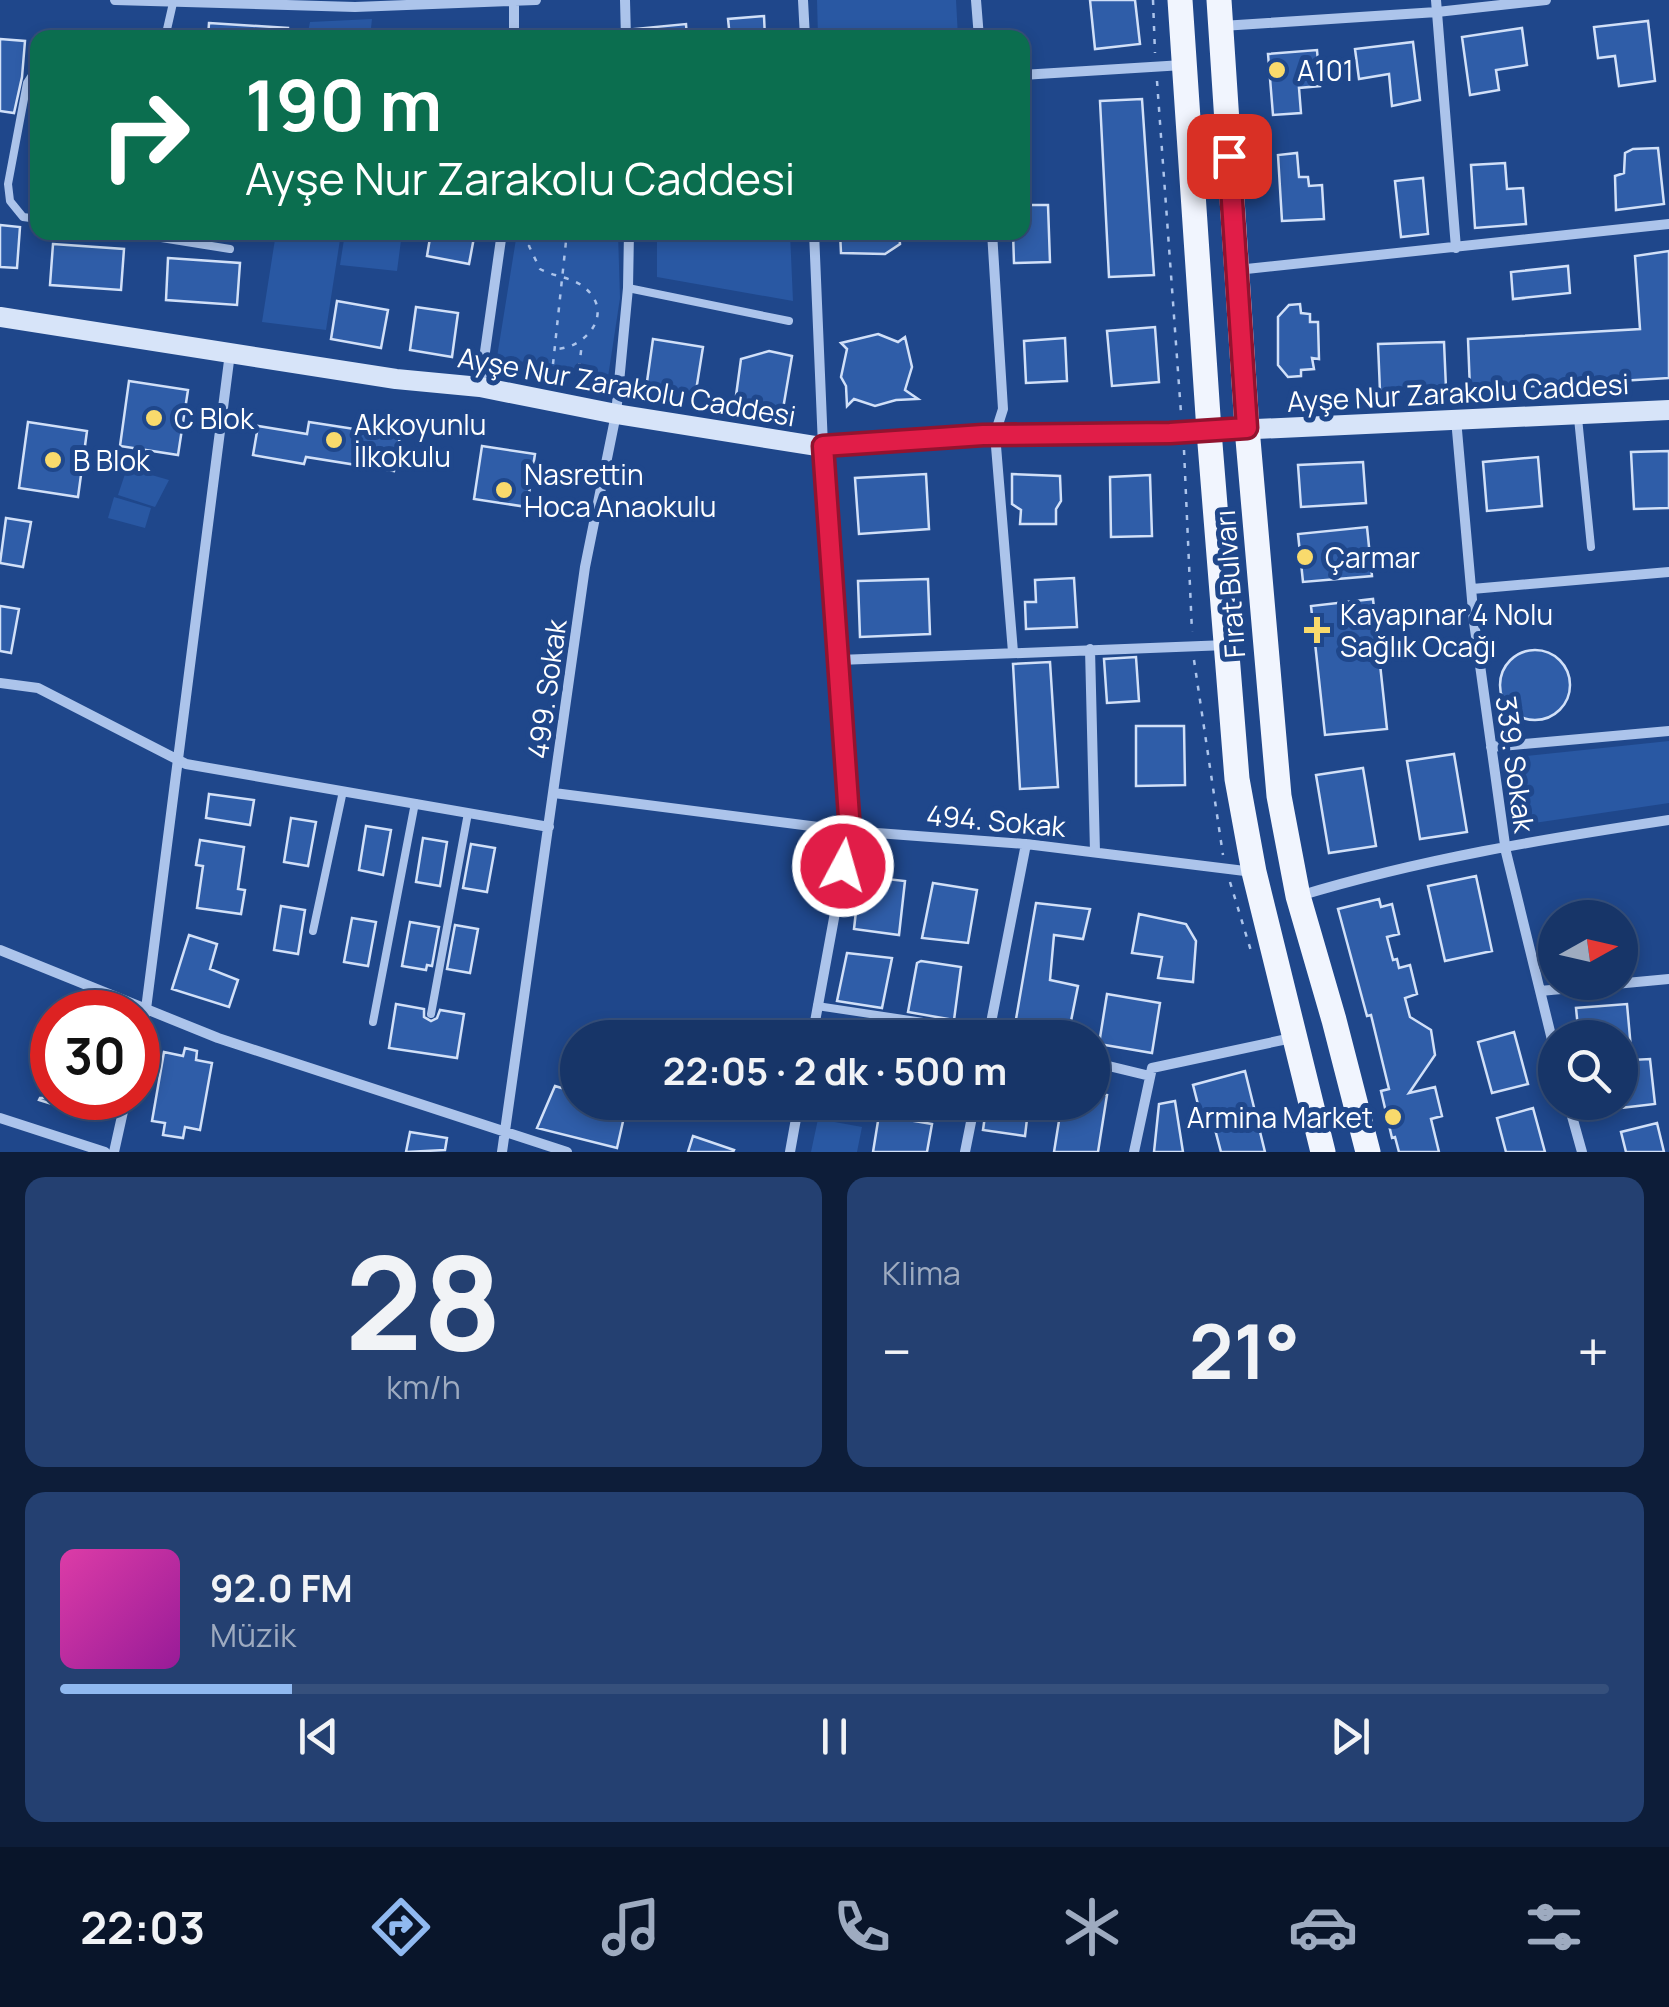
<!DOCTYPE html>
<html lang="tr">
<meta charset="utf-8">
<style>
body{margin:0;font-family:Manrope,sans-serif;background:#244071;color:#f1f3f6;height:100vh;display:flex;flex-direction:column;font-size:38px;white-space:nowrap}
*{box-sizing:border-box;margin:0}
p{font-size:32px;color:#9eabc0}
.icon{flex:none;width:55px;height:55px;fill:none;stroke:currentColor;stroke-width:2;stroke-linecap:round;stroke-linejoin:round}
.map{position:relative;height:1152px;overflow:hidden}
.panel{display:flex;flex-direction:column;gap:25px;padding:25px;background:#0d1d39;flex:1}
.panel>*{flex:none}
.top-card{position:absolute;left:30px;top:30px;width:1000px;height:210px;border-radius:20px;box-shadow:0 5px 15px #0003,0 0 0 2px #36507c;background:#0b6e4f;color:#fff;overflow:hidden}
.needle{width:65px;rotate:82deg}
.fabs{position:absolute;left:1538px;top:900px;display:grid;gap:20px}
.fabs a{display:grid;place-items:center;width:100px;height:100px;border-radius:50%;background:#173568;box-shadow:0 5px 15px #0003,0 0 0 2px #36507c;font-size:50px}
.speed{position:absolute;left:30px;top:990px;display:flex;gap:20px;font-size:50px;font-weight:700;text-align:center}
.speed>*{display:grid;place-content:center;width:130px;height:130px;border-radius:50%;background:#173568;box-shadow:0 5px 15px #0003,0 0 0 2px #36507c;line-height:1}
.speed .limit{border:15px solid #d22;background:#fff;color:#111}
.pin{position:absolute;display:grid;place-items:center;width:85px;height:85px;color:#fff;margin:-42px;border-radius:20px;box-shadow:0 5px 15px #0006}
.me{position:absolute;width:110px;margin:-55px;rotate:6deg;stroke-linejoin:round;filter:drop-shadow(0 0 8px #0008)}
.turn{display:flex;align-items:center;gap:35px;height:210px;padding:0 50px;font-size:45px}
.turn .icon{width:130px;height:130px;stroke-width:2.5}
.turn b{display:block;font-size:70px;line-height:85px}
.big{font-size:75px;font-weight:700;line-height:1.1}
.panel .card{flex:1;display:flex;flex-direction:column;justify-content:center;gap:15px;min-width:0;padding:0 35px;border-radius:20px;background:#244071}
.panel .dial{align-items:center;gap:0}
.dial b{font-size:130px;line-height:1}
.song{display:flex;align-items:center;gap:30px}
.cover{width:120px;height:120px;border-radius:15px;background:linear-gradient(135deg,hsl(320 70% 55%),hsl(300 70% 35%))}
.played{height:10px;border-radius:5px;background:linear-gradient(90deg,#90b9f0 15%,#36507c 15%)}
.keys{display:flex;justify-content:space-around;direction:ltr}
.heat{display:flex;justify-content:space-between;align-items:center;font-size:55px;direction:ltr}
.panel .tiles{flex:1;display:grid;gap:25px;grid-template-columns:1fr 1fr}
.card:last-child{grid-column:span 2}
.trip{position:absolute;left:560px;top:1020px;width:550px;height:100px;border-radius:50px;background:#173568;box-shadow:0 5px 15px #0003,0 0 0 2px #36507c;font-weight:700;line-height:100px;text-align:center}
.tabs{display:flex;height:160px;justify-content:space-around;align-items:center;background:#09152a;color:#9eabc0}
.tabs .icon{width:70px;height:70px}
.tabs .selected{color:#90b9f0}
.tabs b{font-size:45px;color:#f1f3f6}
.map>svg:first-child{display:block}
.green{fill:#2958a3}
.building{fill:#2f5da8;stroke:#d1e0f8;stroke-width:2.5}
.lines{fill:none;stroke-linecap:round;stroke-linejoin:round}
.path{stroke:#acc4eb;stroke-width:2.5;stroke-dasharray:5 8;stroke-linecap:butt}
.lane{stroke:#acc4eb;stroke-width:8}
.street{stroke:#acc4eb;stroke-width:10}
.secondary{stroke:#d7e4f9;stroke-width:20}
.primary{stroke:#f1f5fe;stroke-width:25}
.route-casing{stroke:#92132f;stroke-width:25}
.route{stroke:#e11d48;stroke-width:18}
.poi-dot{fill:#f9da6c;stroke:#1f478b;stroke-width:4}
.labels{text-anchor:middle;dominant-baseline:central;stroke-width:10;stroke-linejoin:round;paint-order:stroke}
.poi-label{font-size:28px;fill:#fff;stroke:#1f478b;text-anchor:start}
.street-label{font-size:28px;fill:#fff;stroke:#1f478b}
</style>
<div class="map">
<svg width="1669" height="1152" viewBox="0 0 1669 1152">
<rect width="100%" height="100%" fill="#1f478b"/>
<path class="green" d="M817 0H956L958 37H818Z
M372 19 370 37H307L310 22Z
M276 233H341L326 330 262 322Z
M345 233H402L397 271 340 265Z
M517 233H618L620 298 608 377 497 357Z
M657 233H790L793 301 657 277Z
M127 468 169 480 155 507 118 495Z
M114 497 151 508 145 528 108 518Z
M1669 741V803L1521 825 1508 758Z
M818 1119 862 1127 857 1152H811Z"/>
<path class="building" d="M1090 0H1135L1140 44 1095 49Z
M764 16 765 38H730L728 19Z
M1648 21 1655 81 1619 86 1615 56 1598 58 1594 27Z
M209 23 288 28V38H208Z
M686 24 687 38H635L634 29Z
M1522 28 1527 65 1496 70 1499 90 1470 95 1462 37Z
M0 39 25 41 22 77 14 113 0 111Z
M1413 42 1420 100 1392 106 1389 74 1359 79 1355 49Z
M1317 50 1320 86 1299 88 1301 113 1273 115 1268 54Z
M1142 99 1154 275 1109 277 1100 101Z
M1658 148 1664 204 1616 210 1615 176 1624 173 1625 153 1633 149Z
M1297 153 1299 177H1308L1309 186 1322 185 1324 219 1282 221 1278 155Z
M1505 163 1507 189 1523 188 1526 224 1475 228 1471 165Z
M1423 178 1428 234 1401 237 1395 181Z
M1022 205H1048L1050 262 1014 263 1013 232H1022Z
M0 225 20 227 17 268 0 267Z
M431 232H475L469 264 427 256Z
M840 232H899L900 244 885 254 841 253Z
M53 244 124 249 121 290 50 285Z
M1669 251V378L1470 390 1468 339 1640 329 1635 256Z
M168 258 240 263 237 305 166 300Z
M1568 266 1570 293 1513 299 1511 272Z
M337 301 388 310 381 348 331 339Z
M1300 304 1301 313 1310 314V322H1318L1319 359 1312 358 1314 369 1301 370V376L1288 377 1278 365V317L1289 305Z
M416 307 458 313 452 357 410 350Z
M1155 327 1159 382 1112 386 1107 331Z
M878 334 898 342 905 337 912 367 905 390 918 399 896 400 875 406 854 399 847 406 846 386 841 377 847 349 841 343Z
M1065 338 1067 381 1026 383 1024 341Z
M653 339 703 347 695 397 646 389Z
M1444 342 1446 388 1380 391 1378 344Z
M769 351 792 356 783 409 735 403 741 359Z
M129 381 188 390 178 455 120 446Z
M28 422 87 431 78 497 19 488Z
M309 422 400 436 394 471 306 457 304 464 253 455 258 426 307 434Z
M482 446 535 454 527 507 474 499Z
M1669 451V508L1634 509 1631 452Z
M1538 457 1542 506 1487 511 1483 462Z
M1363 462 1366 503 1301 507 1298 465Z
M926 474 929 529 859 534 855 478Z
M1012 474 1060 476 1061 501 1056 509V524H1020L1021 510 1012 504Z
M1150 475 1152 536 1111 537 1110 477Z
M6 518 31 522 23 567 0 563Z
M1367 527 1372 576 1303 582 1298 534Z
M1074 578 1077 627 1026 629 1025 602H1036L1035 580Z
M928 579 930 634 860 637 858 581Z
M1373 599 1387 729 1325 735 1311 606Z
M0 606 19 609 11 653 0 651Z
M1500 685a35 35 0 1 1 70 0a35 35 0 1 1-70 0Z
M1136 657 1139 701 1107 703 1104 659Z
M1050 662 1058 787 1020 789 1013 664Z
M1136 726H1184L1185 785 1136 786Z
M1454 754 1467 832 1420 839 1407 761Z
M1363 768 1376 846 1329 853 1316 775Z
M209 794 254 800 250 825 206 818Z
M291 818 316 822 308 866 284 862Z
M366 826 391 830 383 875 359 870Z
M423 838 447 842 440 886 416 882Z
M200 840 244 847 238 889 245 890 241 914 197 908 203 866 196 865Z
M471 844 495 848 487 892 463 888Z
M860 876 905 881 899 935 854 929Z
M1476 876 1492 951 1445 961 1428 886Z
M933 883 977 890 968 943 922 938Z
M1379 899 1381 907 1392 904 1399 934 1387 937 1393 960 1397 959 1399 968 1410 965 1417 994 1405 998 1410 1017 1431 1030 1435 1055 1409 1093 1435 1087 1442 1116 1431 1119 1439 1152H1399L1395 1137 1392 1138 1381 1091 1389 1089 1371 1015 1367 1016 1338 909Z
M1036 903 1090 909 1083 939 1054 935 1050 980 1078 986 1068 1036 1015 1025Z
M281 906 305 910 298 954 274 950Z
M1139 914 1186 924 1196 941 1193 982 1158 978 1162 957 1132 953Z
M352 918 376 922 368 966 344 962Z
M410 922 439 927 432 966 427 965 426 970 402 966Z
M455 925 478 929 470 973 447 969Z
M189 935 217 944 210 969 238 980 229 1007 172 989Z
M847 953 892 958 882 1008 837 1001Z
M921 961 961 967 954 1020 908 1012 917 963Z
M1107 994 1160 1003 1152 1053 1099 1044Z
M396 1004 424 1009V1017L431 1021 437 1018 440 1010 464 1014 457 1058 389 1048Z
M1627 1004 1632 1060 1650 1059 1655 1104 1620 1108V1038H1579L1576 1008Z
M1514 1032 1528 1084 1492 1093 1478 1042Z
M185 1048 197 1051 196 1060 212 1063 200 1130 185 1127 183 1138 163 1135 165 1123 152 1121 164 1052 183 1056Z
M1245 1071 1265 1152H1221L1212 1118 1202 1120 1193 1085Z
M555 1086 578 1093V1102H609L626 1108 617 1148 537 1128Z
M1092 1093 1107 1095 1098 1152H1054L1062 1102H1092Z
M40 1098H95L91 1111 83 1108 81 1113 39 1100Z
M1175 1101 1183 1152H1154L1159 1104Z
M987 1102H1029L1025 1136 983 1130Z
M1533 1108 1545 1152H1506L1497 1118Z
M879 1115 932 1124 927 1152H873Z
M1657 1123 1664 1152H1626L1621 1132Z
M410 1132 447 1138 445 1150 406 1152Z
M693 1136 734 1150 733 1152H688Z"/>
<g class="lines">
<path class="path" d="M1153 0 1155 53
M1157 81 1181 413
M531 232 529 246 540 269C554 277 573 277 585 288 615 313 586 348 556 349
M553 364 567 232
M579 368 582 343
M1184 450 1192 632
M1194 660 1223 855
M1230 882 1251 951"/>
<path class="lane" d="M165 38 173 3
M38 66 27 83 8 184 10 201 23 217 38 219
M124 232 230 249
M628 288 789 321
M1578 418 1591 547
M313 931 343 791
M817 1006 950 1026
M431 1014 468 813
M373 1022 415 803"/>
<path class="street" d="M115 0 355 7 536 0
M625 0 626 38
M803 0 805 38
M976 0 979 38
M1436 0 1456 248
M1222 26 1437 12 1546 0
M514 38V0
M1022 75 1183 65
M992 232 1003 409 995 434 1013 652
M1237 270 1669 224
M480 387 502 232
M1456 419 1474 622 1506 852 1555 1052
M1472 589 1669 572
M1090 649 1095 852
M839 660 1227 645
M0 683 38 688 186 764 549 827
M1491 747 1669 731
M554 793 850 831 1026 844 1253 872
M1299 896C1421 859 1544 839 1669 820
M0 950 218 1038 567 1152
M1540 991 1669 979
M812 1038 850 831 823 446 814 232
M988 1038 1026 844
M138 1046 146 1009 230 353
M1092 1062 1150 1076
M1568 1102 1582 1152
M0 1118 105 1152
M114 1152 126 1098
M502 1152 585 567 616 414 628 288 629 232
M790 1152 799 1102
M965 1152 975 1102
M1134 1152 1152 1068 1292 1038"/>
<path class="secondary" d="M0 317 396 379 480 387 616 414 816 446 983 435 1170 433 1669 410"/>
<path class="primary" d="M1180 0 1209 431 1237 779 1254 872 1323 1152
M1219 0 1247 428 1279 796 1298 896 1334 1020 1368 1152"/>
</g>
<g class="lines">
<g class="route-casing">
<path id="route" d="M843 866 850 831 823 446 983 435 1170 433 1247 428 1229 156"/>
</g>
<use href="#route" class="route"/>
</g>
<g class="poi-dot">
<circle cx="1277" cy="70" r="10"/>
<circle cx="154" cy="418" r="10"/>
<circle cx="334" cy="440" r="10"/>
<circle cx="53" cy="460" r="10"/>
<circle cx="504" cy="490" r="10"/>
<circle cx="1305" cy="557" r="10"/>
<path d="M1312 615h10v10h10v10h-10v10h-10v-10h-10v-10h10z"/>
<circle cx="1393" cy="1117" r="10"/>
</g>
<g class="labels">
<g class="poi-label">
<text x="1297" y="70">A101</text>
<text x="174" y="418">C Blok</text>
<text x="354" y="424">Akkoyunlu<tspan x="354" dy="32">İlkokulu</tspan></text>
<text x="73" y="460">B Blok</text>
<text x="524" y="474">Nasrettin<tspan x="524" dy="32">Hoca Anaokulu</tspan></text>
<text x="1325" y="557">Çarmar</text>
<text x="1340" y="614">Kayapınar 4 Nolu<tspan x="1340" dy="32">Sağlık Ocağı</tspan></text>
<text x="1373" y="1117" text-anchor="end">Armina Market</text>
</g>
<g class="street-label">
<text transform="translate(627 386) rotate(10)">Ayşe Nur Zarakolu Caddesi</text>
<text transform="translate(1458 392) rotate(-3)">Ayşe Nur Zarakolu Caddesi</text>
<text transform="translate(1229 584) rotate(-94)">Fırat Bulvarı</text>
<text transform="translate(546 689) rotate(-82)">499. Sokak</text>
<text transform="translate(1516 764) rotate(82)">339. Sokak</text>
<text transform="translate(996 820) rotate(5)">494. Sokak</text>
</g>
</g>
</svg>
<div class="fabs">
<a><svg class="needle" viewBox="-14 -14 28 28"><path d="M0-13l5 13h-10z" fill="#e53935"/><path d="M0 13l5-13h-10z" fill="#9eabc0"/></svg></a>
<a><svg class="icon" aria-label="search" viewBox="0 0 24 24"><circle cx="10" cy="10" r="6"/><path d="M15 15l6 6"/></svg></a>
</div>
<div class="speed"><div class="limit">30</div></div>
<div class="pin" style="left:1229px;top:156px;background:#d93025"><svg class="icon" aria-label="arrive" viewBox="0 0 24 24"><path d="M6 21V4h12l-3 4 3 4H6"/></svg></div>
<svg class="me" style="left:843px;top:866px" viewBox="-20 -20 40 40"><circle r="17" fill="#e11d48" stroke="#fff" stroke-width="3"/><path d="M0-11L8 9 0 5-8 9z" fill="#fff"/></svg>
<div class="trip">22:05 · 2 dk · 500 m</div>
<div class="top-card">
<div class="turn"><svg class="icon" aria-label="right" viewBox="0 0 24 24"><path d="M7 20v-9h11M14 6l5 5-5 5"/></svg><div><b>190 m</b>Ayşe Nur Zarakolu Caddesi</div></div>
</div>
</div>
<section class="panel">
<div class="tiles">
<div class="card dial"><b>28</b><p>km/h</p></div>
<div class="card"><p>Klima</p>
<div class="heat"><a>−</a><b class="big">21°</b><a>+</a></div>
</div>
<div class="card">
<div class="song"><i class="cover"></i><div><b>92.0 FM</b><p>Müzik</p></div></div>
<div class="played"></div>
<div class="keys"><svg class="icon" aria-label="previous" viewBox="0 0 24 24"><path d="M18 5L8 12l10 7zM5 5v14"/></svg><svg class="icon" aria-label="pause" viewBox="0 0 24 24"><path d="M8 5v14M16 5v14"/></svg><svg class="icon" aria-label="next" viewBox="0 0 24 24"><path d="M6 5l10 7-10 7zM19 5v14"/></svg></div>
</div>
</div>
</section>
<nav class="tabs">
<b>22:03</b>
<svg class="icon selected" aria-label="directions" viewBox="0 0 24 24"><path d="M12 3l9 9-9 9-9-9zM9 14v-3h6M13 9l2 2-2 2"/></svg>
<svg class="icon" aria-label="music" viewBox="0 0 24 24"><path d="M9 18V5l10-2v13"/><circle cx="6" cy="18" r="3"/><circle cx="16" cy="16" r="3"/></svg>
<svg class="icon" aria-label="phone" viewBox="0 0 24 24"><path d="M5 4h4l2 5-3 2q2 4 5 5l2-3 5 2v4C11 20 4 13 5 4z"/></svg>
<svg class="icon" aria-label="climate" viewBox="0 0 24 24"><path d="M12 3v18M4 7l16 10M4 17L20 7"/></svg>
<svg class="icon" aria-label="car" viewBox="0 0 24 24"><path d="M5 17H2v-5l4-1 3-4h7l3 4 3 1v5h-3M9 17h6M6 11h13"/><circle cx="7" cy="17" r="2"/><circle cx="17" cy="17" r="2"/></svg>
<svg class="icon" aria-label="filters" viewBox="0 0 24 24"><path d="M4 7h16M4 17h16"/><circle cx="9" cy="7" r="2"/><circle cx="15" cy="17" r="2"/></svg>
</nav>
